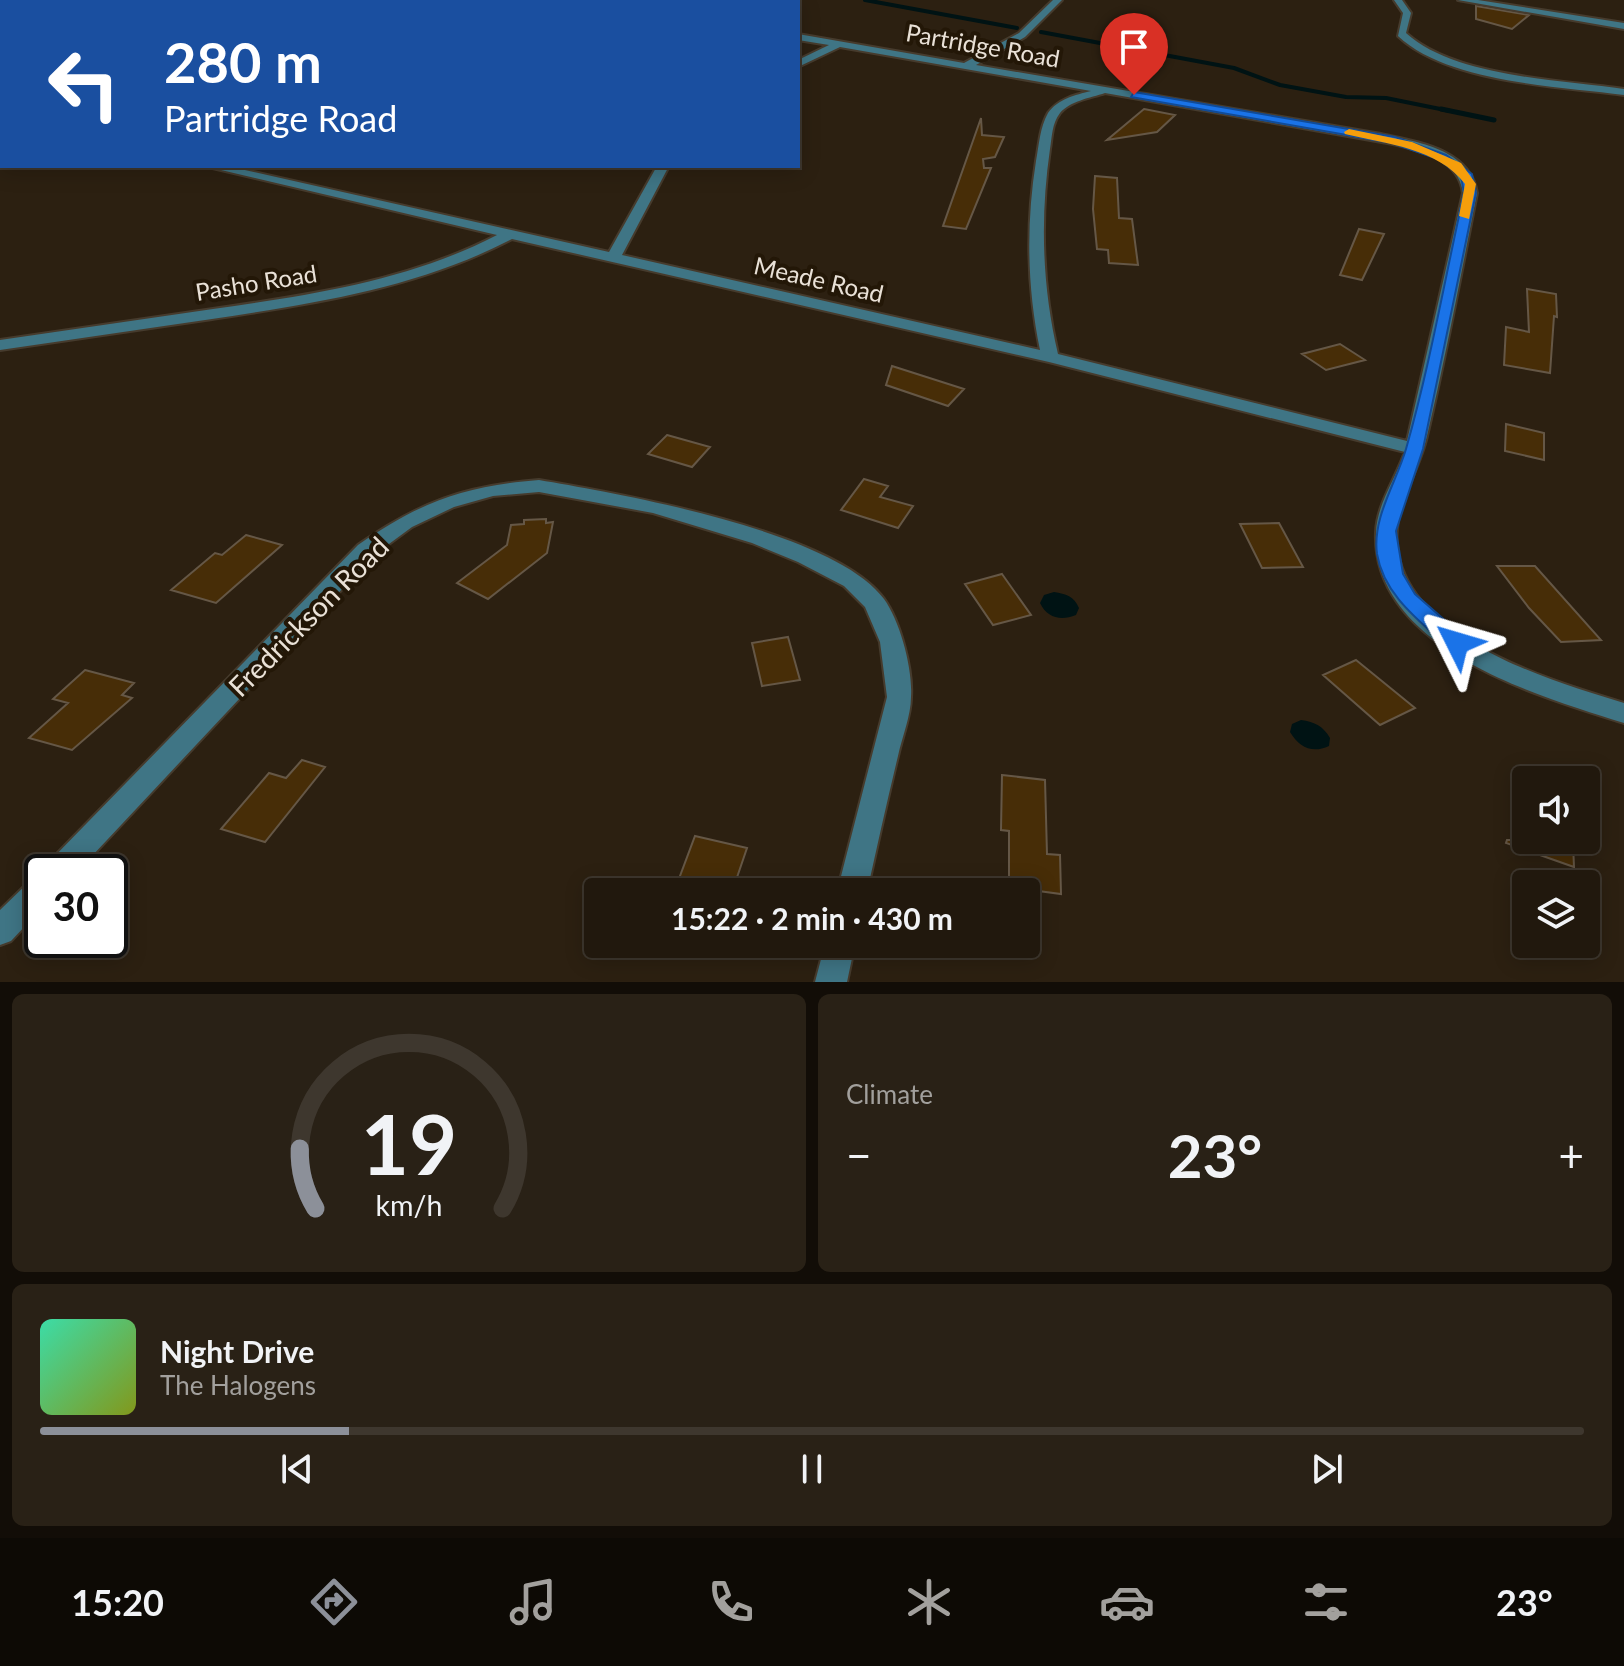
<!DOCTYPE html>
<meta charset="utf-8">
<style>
body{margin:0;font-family:Lato,sans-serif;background:#292116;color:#f1f3f6;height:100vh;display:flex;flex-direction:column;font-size:30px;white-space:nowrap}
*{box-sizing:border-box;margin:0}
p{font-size:26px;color:#a2a09d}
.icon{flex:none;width:44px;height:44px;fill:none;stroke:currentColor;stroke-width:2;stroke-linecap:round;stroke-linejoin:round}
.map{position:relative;height:982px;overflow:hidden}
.panel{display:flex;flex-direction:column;gap:12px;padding:12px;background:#120d07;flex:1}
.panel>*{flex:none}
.top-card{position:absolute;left:0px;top:0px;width:800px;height:168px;box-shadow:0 4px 20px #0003,0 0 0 2px #3e372e;background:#1a4fa0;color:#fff;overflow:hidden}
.fabs{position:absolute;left:1512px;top:766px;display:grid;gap:16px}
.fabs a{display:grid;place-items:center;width:88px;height:88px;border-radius:8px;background:#21180d;box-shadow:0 4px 20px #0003,0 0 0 2px #3e372e;font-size:40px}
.speed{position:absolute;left:24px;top:854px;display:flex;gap:16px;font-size:40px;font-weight:700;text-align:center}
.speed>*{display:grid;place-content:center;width:104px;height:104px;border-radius:50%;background:#21180d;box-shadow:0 4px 20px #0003,0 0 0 2px #3e372e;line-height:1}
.speed .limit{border:4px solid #111;border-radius:12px;background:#fff;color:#111}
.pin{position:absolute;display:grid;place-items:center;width:68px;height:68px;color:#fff;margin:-82px -34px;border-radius:50% 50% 50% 0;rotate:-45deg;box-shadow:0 0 8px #0007}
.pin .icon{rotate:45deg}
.me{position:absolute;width:88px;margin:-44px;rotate:310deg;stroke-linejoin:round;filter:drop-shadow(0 0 6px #0008)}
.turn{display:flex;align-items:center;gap:28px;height:168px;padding:0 32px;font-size:36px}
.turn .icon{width:104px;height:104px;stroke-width:2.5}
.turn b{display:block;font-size:56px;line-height:68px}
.big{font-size:60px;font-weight:700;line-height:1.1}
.panel .widget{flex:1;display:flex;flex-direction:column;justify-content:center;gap:12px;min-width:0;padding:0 28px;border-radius:12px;background:#292116}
.panel .dial{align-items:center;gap:0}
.dial svg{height:208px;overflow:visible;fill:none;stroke:#3e372e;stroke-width:7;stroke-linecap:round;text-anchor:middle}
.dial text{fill:#f1f3f6;stroke:none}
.song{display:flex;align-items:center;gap:24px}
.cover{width:96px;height:96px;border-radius:12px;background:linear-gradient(135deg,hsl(160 70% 55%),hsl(70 70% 35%))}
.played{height:8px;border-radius:4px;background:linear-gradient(90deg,#8c9099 20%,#3e372e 20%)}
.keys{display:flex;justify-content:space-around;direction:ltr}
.heat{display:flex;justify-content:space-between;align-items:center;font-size:44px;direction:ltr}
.panel .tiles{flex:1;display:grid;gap:12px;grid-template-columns:1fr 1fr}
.widget:last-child{grid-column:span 2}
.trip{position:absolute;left:584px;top:878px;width:456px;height:80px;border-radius:8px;background:#21180d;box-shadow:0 4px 20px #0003,0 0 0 2px #3e372e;font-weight:700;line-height:80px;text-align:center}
.dock{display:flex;height:128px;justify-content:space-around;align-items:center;background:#0d0a05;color:#a2a09d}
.dock .icon{width:56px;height:56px}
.dock .on{color:#8c9099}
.dock b{font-size:36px;color:#f1f3f6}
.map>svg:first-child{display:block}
.water{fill:#001314}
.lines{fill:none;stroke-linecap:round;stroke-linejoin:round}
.stream-far1{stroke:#001314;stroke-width:4}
.stream{stroke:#001314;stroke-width:5}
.building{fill:#472d07;stroke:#655746;stroke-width:2}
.minor-casing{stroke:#463b2d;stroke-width:4}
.minor{fill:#3f7585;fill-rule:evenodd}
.route{fill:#1a73e8;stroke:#114b97;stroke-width:2}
.slow{fill:#f59e0b}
.labels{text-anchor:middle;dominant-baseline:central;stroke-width:8;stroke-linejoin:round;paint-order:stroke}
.far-street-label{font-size:24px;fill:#e9e1d7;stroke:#231707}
.street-label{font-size:28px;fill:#e9e1d7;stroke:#231707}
</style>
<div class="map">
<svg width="1624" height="982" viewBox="0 0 1624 982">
<rect width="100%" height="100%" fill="#2c2011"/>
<path class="water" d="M1054 592C1066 594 1074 596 1079 608L1076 615C1061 621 1047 618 1040 603L1044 595Z
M1301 720C1315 722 1323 726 1330 738L1329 746C1312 754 1299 747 1290 732L1292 724Z"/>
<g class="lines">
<path class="stream-far1" d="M865 0 1017 28
M1041 32 1234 68 1280 85 1346 97 1386 98 1450 111"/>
<path class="stream" d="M1441 109 1494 120"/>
</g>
<path class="building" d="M1476 6 1529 15 1512 29 1476 19Z
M1144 109 1175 115 1157 132 1107 140Z
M981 118 982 135 1004 137 995 157 983 159 984 168H991L966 229 943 226Z
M1095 176 1117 178 1119 218 1132 219 1138 265 1109 263 1108 250 1097 249 1093 209Z
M1359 229 1384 234 1362 280 1340 275Z
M1527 289 1556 294 1557 317 1554 316 1550 373 1504 365 1506 327 1529 332Z
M1340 344 1365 360 1326 370 1302 354Z
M892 366 964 389 948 406 886 385Z
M1506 424 1544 433V460L1505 451Z
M667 435 710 447 692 467 648 454Z
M864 479 888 486 880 497 913 506 898 528 841 510Z
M546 519V523L553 522 547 553 488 599 457 583 507 545 511 525 524 524V520Z
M1279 523 1303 567 1262 568 1240 524Z
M246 535 282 545 216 603 171 590 215 553 222 555Z
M1497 566H1535L1601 640 1561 642 1529 608Z
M1002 574 1031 615 993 625 965 584Z
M788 637 800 680 762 686 752 643Z
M1356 660 1415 708 1380 725 1323 675Z
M85 670 134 683 122 695 132 698 72 750 29 738 68 703 53 699Z
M302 760 325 767 265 842 221 829 269 773 286 778Z
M1002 775 1045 780 1047 854 1060 855 1061 894 1009 887V831L1001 830Z
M695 836 747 848 732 892H674Z
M1507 840H1562L1573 844 1574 867 1506 843Z"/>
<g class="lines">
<g class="minor-casing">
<path id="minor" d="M0 0H16L2 4Z
M580 0H598L600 2H582Z
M1053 0H1062L1025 37 976 65 1381 134C1417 142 1470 149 1477 193 1461 274 1446 356 1427 436 1420 467 1400 497 1397 528 1387 633 1548 680 1624 703V723C1538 696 1371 648 1376 532 1377 504 1396 478 1405 452L1049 362 512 239C418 288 316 303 212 319 141 329 71 340 0 350V340C71 330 142 319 213 309 311 295 408 281 497 235L204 166H227L609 252 657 166H669L622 255 1040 350C1027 287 1026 224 1036 161 1039 145 1040 127 1048 113 1058 99 1075 95 1091 91L840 47 798 67V60L829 45 798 40V34L964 63 1019 33ZM1105 93 1393 144C1422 151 1459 159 1463 193L1407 441 1058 354C1042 286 1040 218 1050 149 1052 137 1052 123 1060 113 1070 101 1090 98 1105 93Z
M1394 0H1402L1411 13 1406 33C1454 77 1561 80 1624 89V95C1558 86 1448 83 1398 36L1403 13Z
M1458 0H1478L1624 23V29Z
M2 42V48L0 49V43Z
M539 480C621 494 834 531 884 599 900 621 913 669 911 697 911 716 902 737 898 756 887 801 877 847 867 892H837L887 697 880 642 865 607 844 586 798 562 752 543 653 513 539 492 493 496 454 507 412 527 374 555 77 872H44L48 863 358 545C420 502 464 486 539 480Z
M42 875V908L11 941 0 945V910L32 879Z
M825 944H855L847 982H815Z"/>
</g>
<use href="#minor" class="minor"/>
</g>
<path class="route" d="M1134 92 1395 137 1446 155 1472 174 1476 193 1423 449 1396 531 1403 574 1415 594 1465 638 1468 643 1465 649H1450C1421 622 1384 596 1377 554 1372 518 1396 483 1406 449 1430 365 1445 278 1464 193L1461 176 1438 159 1392 143 1131 97Z"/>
<path class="slow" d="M1349 129 1412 142 1461 163 1476 184 1469 219 1459 216 1465 184C1438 148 1386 144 1345 134L1344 132Z"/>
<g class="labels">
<g class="far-street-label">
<text transform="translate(983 45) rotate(10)">Partridge Road</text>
<text transform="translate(819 279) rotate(13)">Meade Road</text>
<text transform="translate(256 282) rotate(-9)">Pasho Road</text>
</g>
<g class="street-label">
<text transform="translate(308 616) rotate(-45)">Fredrickson Road</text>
</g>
</g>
</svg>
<div class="fabs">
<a><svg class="icon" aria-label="sound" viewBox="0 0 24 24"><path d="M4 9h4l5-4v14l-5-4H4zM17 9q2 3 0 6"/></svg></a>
<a><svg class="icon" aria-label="layers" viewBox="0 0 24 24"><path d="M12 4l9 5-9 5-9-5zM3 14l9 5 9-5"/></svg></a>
</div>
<div class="speed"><div class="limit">30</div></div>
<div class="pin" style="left:1134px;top:95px;background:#d93025"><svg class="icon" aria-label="arrive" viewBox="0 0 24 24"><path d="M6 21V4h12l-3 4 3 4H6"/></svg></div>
<svg class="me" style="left:1457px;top:643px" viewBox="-20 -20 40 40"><path d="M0-17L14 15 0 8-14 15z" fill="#1a73e8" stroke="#fff" stroke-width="4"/></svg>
<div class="trip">15:22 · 2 min · 430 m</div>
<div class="top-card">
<div class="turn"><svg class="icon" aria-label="left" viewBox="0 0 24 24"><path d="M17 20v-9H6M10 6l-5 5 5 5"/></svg><div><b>280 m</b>Partridge Road</div></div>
</div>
</div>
<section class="panel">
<div class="tiles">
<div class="widget dial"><svg viewBox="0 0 100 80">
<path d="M14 69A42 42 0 1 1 86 69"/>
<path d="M14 69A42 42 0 0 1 8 46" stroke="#8c9099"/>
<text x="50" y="56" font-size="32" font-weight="700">19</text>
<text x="50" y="72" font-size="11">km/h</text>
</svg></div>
<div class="widget"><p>Climate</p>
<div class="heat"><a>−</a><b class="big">23°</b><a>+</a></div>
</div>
<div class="widget">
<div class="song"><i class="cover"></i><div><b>Night Drive</b><p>The Halogens</p></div></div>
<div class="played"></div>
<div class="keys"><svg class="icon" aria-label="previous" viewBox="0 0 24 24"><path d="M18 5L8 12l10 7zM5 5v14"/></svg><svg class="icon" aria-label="pause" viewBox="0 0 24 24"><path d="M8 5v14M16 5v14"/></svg><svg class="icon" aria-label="next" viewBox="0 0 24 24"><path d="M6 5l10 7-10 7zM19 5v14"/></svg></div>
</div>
</div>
</section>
<nav class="dock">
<b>15:20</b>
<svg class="icon on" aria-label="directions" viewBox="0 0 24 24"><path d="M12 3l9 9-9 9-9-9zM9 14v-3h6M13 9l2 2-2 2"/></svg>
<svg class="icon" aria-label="music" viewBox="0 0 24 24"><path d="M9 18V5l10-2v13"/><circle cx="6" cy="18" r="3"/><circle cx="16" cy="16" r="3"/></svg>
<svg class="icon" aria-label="phone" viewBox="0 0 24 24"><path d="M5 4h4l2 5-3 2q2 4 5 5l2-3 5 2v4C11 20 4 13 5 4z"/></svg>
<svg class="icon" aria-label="climate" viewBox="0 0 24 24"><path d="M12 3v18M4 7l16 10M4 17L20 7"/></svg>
<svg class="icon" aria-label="car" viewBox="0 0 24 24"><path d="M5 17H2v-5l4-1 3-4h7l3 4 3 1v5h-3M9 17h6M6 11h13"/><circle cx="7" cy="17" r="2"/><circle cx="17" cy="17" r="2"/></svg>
<svg class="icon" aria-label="filters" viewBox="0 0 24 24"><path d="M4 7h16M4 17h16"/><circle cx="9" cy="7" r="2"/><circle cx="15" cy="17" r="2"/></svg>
<b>23°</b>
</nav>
